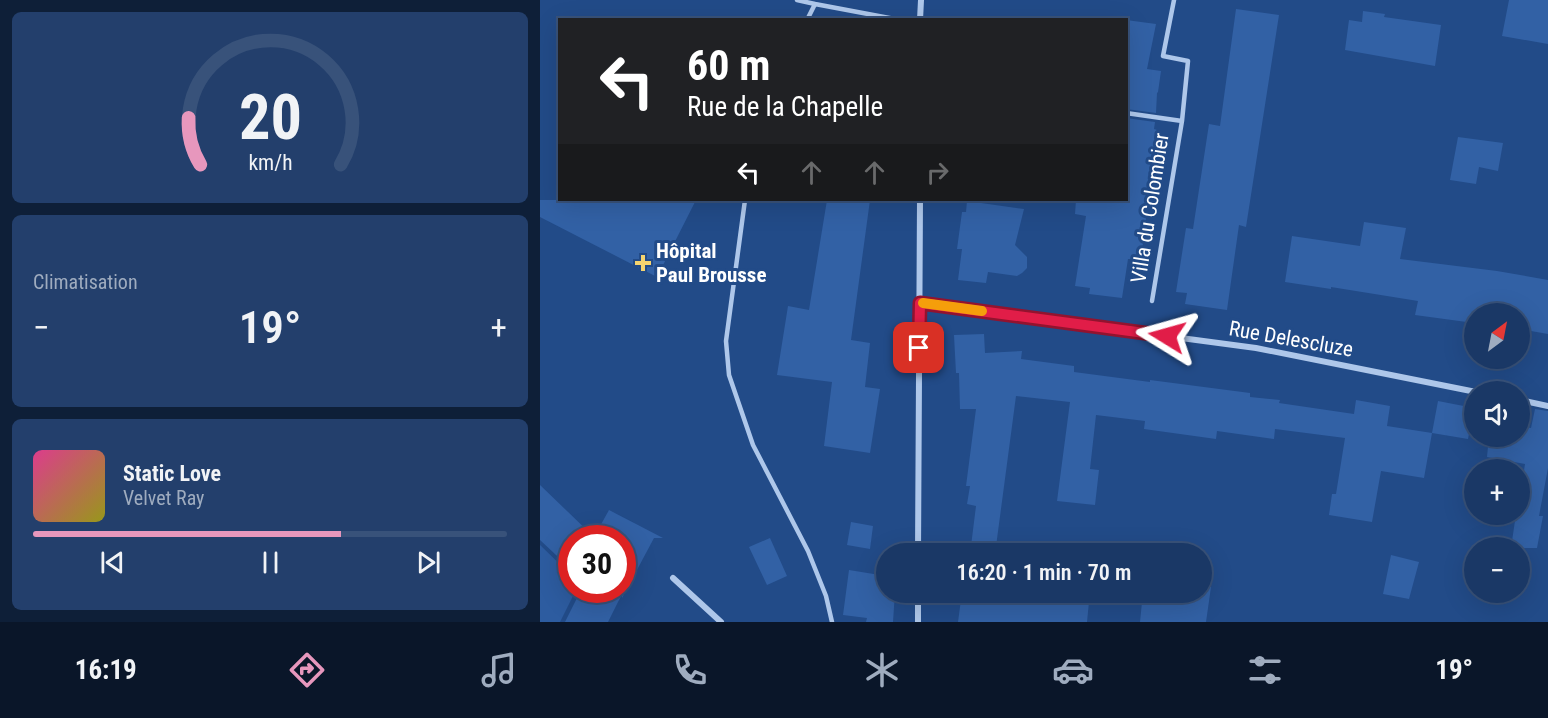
<!DOCTYPE html>
<html lang="fr">
<meta charset="utf-8">
<style>
body{margin:0;font-family:"Roboto Condensed",sans-serif;background:#233f6c;color:#f1f3f6;height:100vh;display:flex;flex-direction:column;font-size:22px;white-space:nowrap}
*{box-sizing:border-box;margin:0}
p{font-size:20px;color:#9facbf}
.icon{flex:none;width:33px;height:33px;fill:none;stroke:currentColor;stroke-width:2;stroke-linecap:round;stroke-linejoin:round}
.map{position:relative;flex:1;overflow:hidden}
.side{display:flex;flex-direction:column;gap:12px;padding:12px;background:#0e1f38;width:540px}
.side>*{flex:none}
.banner{position:absolute;left:18px;top:18px;width:570px;height:183px;border-radius:0px;box-shadow:0 6px 24px #0002,0 0 0 2px #38527a;background:#202124;color:#fff;overflow:hidden}
.needle{width:39px;rotate:32deg}
.buttons{position:absolute;left:924px;top:303px;display:grid;gap:12px}
.buttons a{display:grid;place-items:center;width:66px;height:66px;border-radius:50%;background:#1a3866;box-shadow:0 6px 24px #0002,0 0 0 2px #38527a;font-size:30px}
.speed{position:absolute;left:18px;top:525px;display:flex;gap:12px;font-size:30px;font-weight:700;text-align:center}
.speed>*{display:grid;place-content:center;width:78px;height:78px;border-radius:50%;background:#1a3866;box-shadow:0 6px 24px #0002,0 0 0 2px #38527a;line-height:1}
.speed .limit{border:9px solid #d22;background:#fff;color:#111}
.pin{position:absolute;display:grid;place-items:center;width:51px;height:51px;color:#fff;margin:-26px;border-radius:12px;box-shadow:0 3px 9px #0006}
.me{position:absolute;width:66px;margin:-33px;rotate:278deg;stroke-linejoin:round;filter:drop-shadow(0 0 4px #0008)}
.turn{display:flex;align-items:center;gap:21px;height:126px;padding:0 30px;font-size:27px}
.turn .icon{width:78px;height:78px;stroke-width:2.5}
.turn b{display:block;font-size:42px;line-height:51px}
.lanes{display:flex;align-items:center;height:57px;padding:0 30px;background:#0003;justify-content:center;gap:30px;direction:ltr}
.lanes .off{opacity:.35}
.big{font-size:45px;font-weight:600;line-height:1.1}
.side .card{flex:1;display:flex;flex-direction:column;justify-content:center;gap:9px;min-width:0;padding:0 21px;border-radius:9px;background:#233f6c}
.side .dial{align-items:center;gap:0}
.dial svg{height:156px;overflow:visible;fill:none;stroke:#38527a;stroke-width:7;stroke-linecap:round;text-anchor:middle}
.dial text{fill:#f1f3f6;stroke:none}
.song{display:flex;align-items:center;gap:18px}
.cover{width:72px;height:72px;border-radius:9px;background:linear-gradient(135deg,hsl(330 70% 55%),hsl(60 70% 35%))}
.played{height:6px;border-radius:3px;background:linear-gradient(90deg,#e797bd 65%,#38527a 65%)}
.keys{display:flex;justify-content:space-around;direction:ltr}
.heat{display:flex;justify-content:space-between;align-items:center;font-size:33px;direction:ltr}
.trip{position:absolute;left:336px;top:543px;width:336px;height:60px;border-radius:30px;background:#1a3866;box-shadow:0 6px 24px #0002,0 0 0 2px #38527a;font-weight:600;line-height:60px;text-align:center}
.menu{display:flex;height:96px;justify-content:space-around;align-items:center;background:#0a1629;color:#9facbf}
.menu .icon{width:42px;height:42px}
.menu .current{color:#e797bd}
.menu b{font-size:27px;color:#f1f3f6}
main{display:flex;flex:1;min-height:0}
.map>svg:first-child{display:block}
.green{fill:#2d5ca0}
.building{fill:#3261a5}
.lines{fill:none;stroke-linecap:round;stroke-linejoin:round}
.service{stroke:#aec7ea;stroke-width:4.5}
.minor{stroke:#aec7ea;stroke-width:6}
.route-casing{stroke:#92132f;stroke-width:15}
.route{stroke:#e11d48;stroke-width:10}
.slow{stroke:#f59e0b;stroke-width:10}
.poi-dot{fill:#f5d470;stroke:#224b88;stroke-width:2}
.labels{text-anchor:middle;dominant-baseline:central;stroke-width:6;stroke-linejoin:round;paint-order:stroke}
.street-label{font-size:21px;fill:#fff;stroke:#224b88}
.poi-label{font-size:21px;font-weight:bold;fill:#fff;stroke:#224b88;text-anchor:start}
</style>
<main>
<section class="side">
<div class="card dial"><svg viewBox="0 0 100 80">
<path d="M14 69A42 42 0 1 1 86 69"/>
<path d="M14 69A42 42 0 0 1 8 45" stroke="#e797bd"/>
<text x="50" y="56" font-size="32" font-weight="700">20</text>
<text x="50" y="72" font-size="11">km/h</text>
</svg></div>
<div class="card"><p>Climatisation</p>
<div class="heat"><a>−</a><b class="big">19°</b><a>+</a></div>
</div>
<div class="card">
<div class="song"><i class="cover"></i><div><b>Static Love</b><p>Velvet Ray</p></div></div>
<div class="played"></div>
<div class="keys"><svg class="icon" aria-label="previous" viewBox="0 0 24 24"><path d="M18 5L8 12l10 7zM5 5v14"/></svg><svg class="icon" aria-label="pause" viewBox="0 0 24 24"><path d="M8 5v14M16 5v14"/></svg><svg class="icon" aria-label="next" viewBox="0 0 24 24"><path d="M6 5l10 7-10 7zM19 5v14"/></svg></div>
</div>
</section>
<div class="map">
<svg width="1008" height="622" viewBox="0 0 1008 622">
<rect width="100%" height="100%" fill="#224b88"/>
<path class="green" d="M0 545 31 575 32 590H34V594L20 622H0Z"/>
<path class="building" d="M969 0H1008V44L962 36Z
M696 9 739 15 706 227 699 225 687 310 645 304 647 293 636 292 646 228 653 229 669 124 680 126Z
M823 11 845 14 844 17 901 25 895 66 805 50 809 20 822 22Z
M586 20 616 24 607 69 621 71 618 92 617 93 616 113 586 109Z
M586 118 615 122 614 129 617 130 601 259H588L582 298 549 294 550 288 535 286 546 216 535 214 536 200H586Z
M918 137 963 143 958 171 939 167 936 184 910 180Z
M0 200H156L117 277 0 217Z
M287 200H330L311 340 330 343 325 387 340 389 330 453 284 446 292 382 237 375 248 306 269 310Z
M427 201 484 209 475 245 487 257V268L482 273 477 276 448 272 446 283 418 280 422 249H417L422 212H426Z
M824 222 866 228 860 259 957 271 1008 280V334L980 329V314H934V323L875 315 878 301 791 287V289L745 282 752 236 820 246Z
M444 334 445 353 482 351 481 359 534 366V372L610 382V380L710 393V397L740 400 739 403 814 414 816 400 850 406 847 426 892 433 884 478 841 471 832 522 789 515 792 494H796L805 438 735 429 734 439 677 431 676 439 604 429 605 421 556 415 550 469 559 470 555 505 517 501 530 402 476 396 455 554H430L436 506 427 504 430 486H426L436 409H420L419 373H416L414 335Z
M898 401 934 408 928 439 892 433Z
M995 409 1008 411V468L999 516H1003L997 548H971L976 514H980V496L985 464 947 457 949 436H980V426L991 428Z
M0 485 54 537 69 510 123 538H114L82 598V594L68 622H25L41 590H82V538H32V570L0 540Z
M311 522 333 526 330 549 307 545Z
M230 538 247 576 227 585 209 547Z
M851 555 879 562 869 599 843 594Z
M309 570 346 576V592H355L353 622H326L327 618 303 615Z
M662 585 671 587 666 622H600L603 592H662Z
M422 592H464L504 598V596L549 602 547 622H418Z"/>
<g class="lines">
<path class="service" d="M257 0 275 4
M267 20 275 4 360 20
M586 113 642 121
M205 200 186 341 189 375 213 445 268 551 286 596 292 622
M612 301 642 121 648 61 623 56 634 0"/>
<path class="minor" d="M380 20 381 0
M379 303 716 348 936 392
M980 400 1008 406
M378 554 380 200
M133 578 181 622
M378 592V622"/>
</g>
<g class="lines">
<g class="route-casing">
<path id="route" d="M379 348 380 303 627 336"/>
</g>
<use href="#route" class="route"/>
<path class="slow" d="M383 303 442 311"/>
</g>
<path class="poi-dot" d="M100 254h6v6h6v6h-6v6h-6v-6h-6v-6h6z"/>
<g class="labels">
<g class="street-label">
<text transform="translate(610 208) rotate(-81)">Villa du Colombier</text>
<text transform="translate(751 339) rotate(10)">Rue Delescluze</text>
</g>
<g class="poi-label">
<text x="116" y="251">Hôpital<tspan x="116" dy="24">Paul Brousse</tspan></text>
</g>
</g>
</svg>
<div class="buttons">
<a><svg class="needle" viewBox="-14 -14 28 28"><path d="M0-13l5 13h-10z" fill="#e53935"/><path d="M0 13l5-13h-10z" fill="#9facbf"/></svg></a>
<a><svg class="icon" aria-label="sound" viewBox="0 0 24 24"><path d="M4 9h4l5-4v14l-5-4H4zM17 9q2 3 0 6"/></svg></a>
<a>+</a>
<a>−</a>
</div>
<div class="speed"><div class="limit">30</div></div>
<div class="pin" style="left:379px;top:348px;background:#d93025"><svg class="icon" aria-label="arrive" viewBox="0 0 24 24"><path d="M6 21V4h12l-3 4 3 4H6"/></svg></div>
<svg class="me" style="left:627px;top:336px" viewBox="-20 -20 40 40"><path d="M0-17L14 15 0 8-14 15z" fill="#e11d48" stroke="#fff" stroke-width="4"/></svg>
<div class="trip">16:20 · 1 min · 70 m</div>
<div class="banner">
<div class="turn"><svg class="icon" aria-label="left" viewBox="0 0 24 24"><path d="M17 20v-9H6M10 6l-5 5 5 5"/></svg><div><b>60 m</b>Rue de la Chapelle</div></div>
<div class="lanes"><svg class="icon" aria-label="left" viewBox="0 0 24 24"><path d="M17 20v-9H6M10 6l-5 5 5 5"/></svg><svg class="icon off" aria-label="ahead" viewBox="0 0 24 24"><path d="M12 20V5M6 11l6-6 6 6"/></svg><svg class="icon off" aria-label="ahead" viewBox="0 0 24 24"><path d="M12 20V5M6 11l6-6 6 6"/></svg><svg class="icon off" aria-label="right" viewBox="0 0 24 24"><path d="M7 20v-9h11M14 6l5 5-5 5"/></svg></div>
</div>
</div>
</main>
<nav class="menu">
<b>16:19</b>
<svg class="icon current" aria-label="directions" viewBox="0 0 24 24"><path d="M12 3l9 9-9 9-9-9zM9 14v-3h6M13 9l2 2-2 2"/></svg>
<svg class="icon" aria-label="music" viewBox="0 0 24 24"><path d="M9 18V5l10-2v13"/><circle cx="6" cy="18" r="3"/><circle cx="16" cy="16" r="3"/></svg>
<svg class="icon" aria-label="phone" viewBox="0 0 24 24"><path d="M5 4h4l2 5-3 2q2 4 5 5l2-3 5 2v4C11 20 4 13 5 4z"/></svg>
<svg class="icon" aria-label="climate" viewBox="0 0 24 24"><path d="M12 3v18M4 7l16 10M4 17L20 7"/></svg>
<svg class="icon" aria-label="car" viewBox="0 0 24 24"><path d="M5 17H2v-5l4-1 3-4h7l3 4 3 1v5h-3M9 17h6M6 11h13"/><circle cx="7" cy="17" r="2"/><circle cx="17" cy="17" r="2"/></svg>
<svg class="icon" aria-label="filters" viewBox="0 0 24 24"><path d="M4 7h16M4 17h16"/><circle cx="9" cy="7" r="2"/><circle cx="15" cy="17" r="2"/></svg>
<b>19°</b>
</nav>
